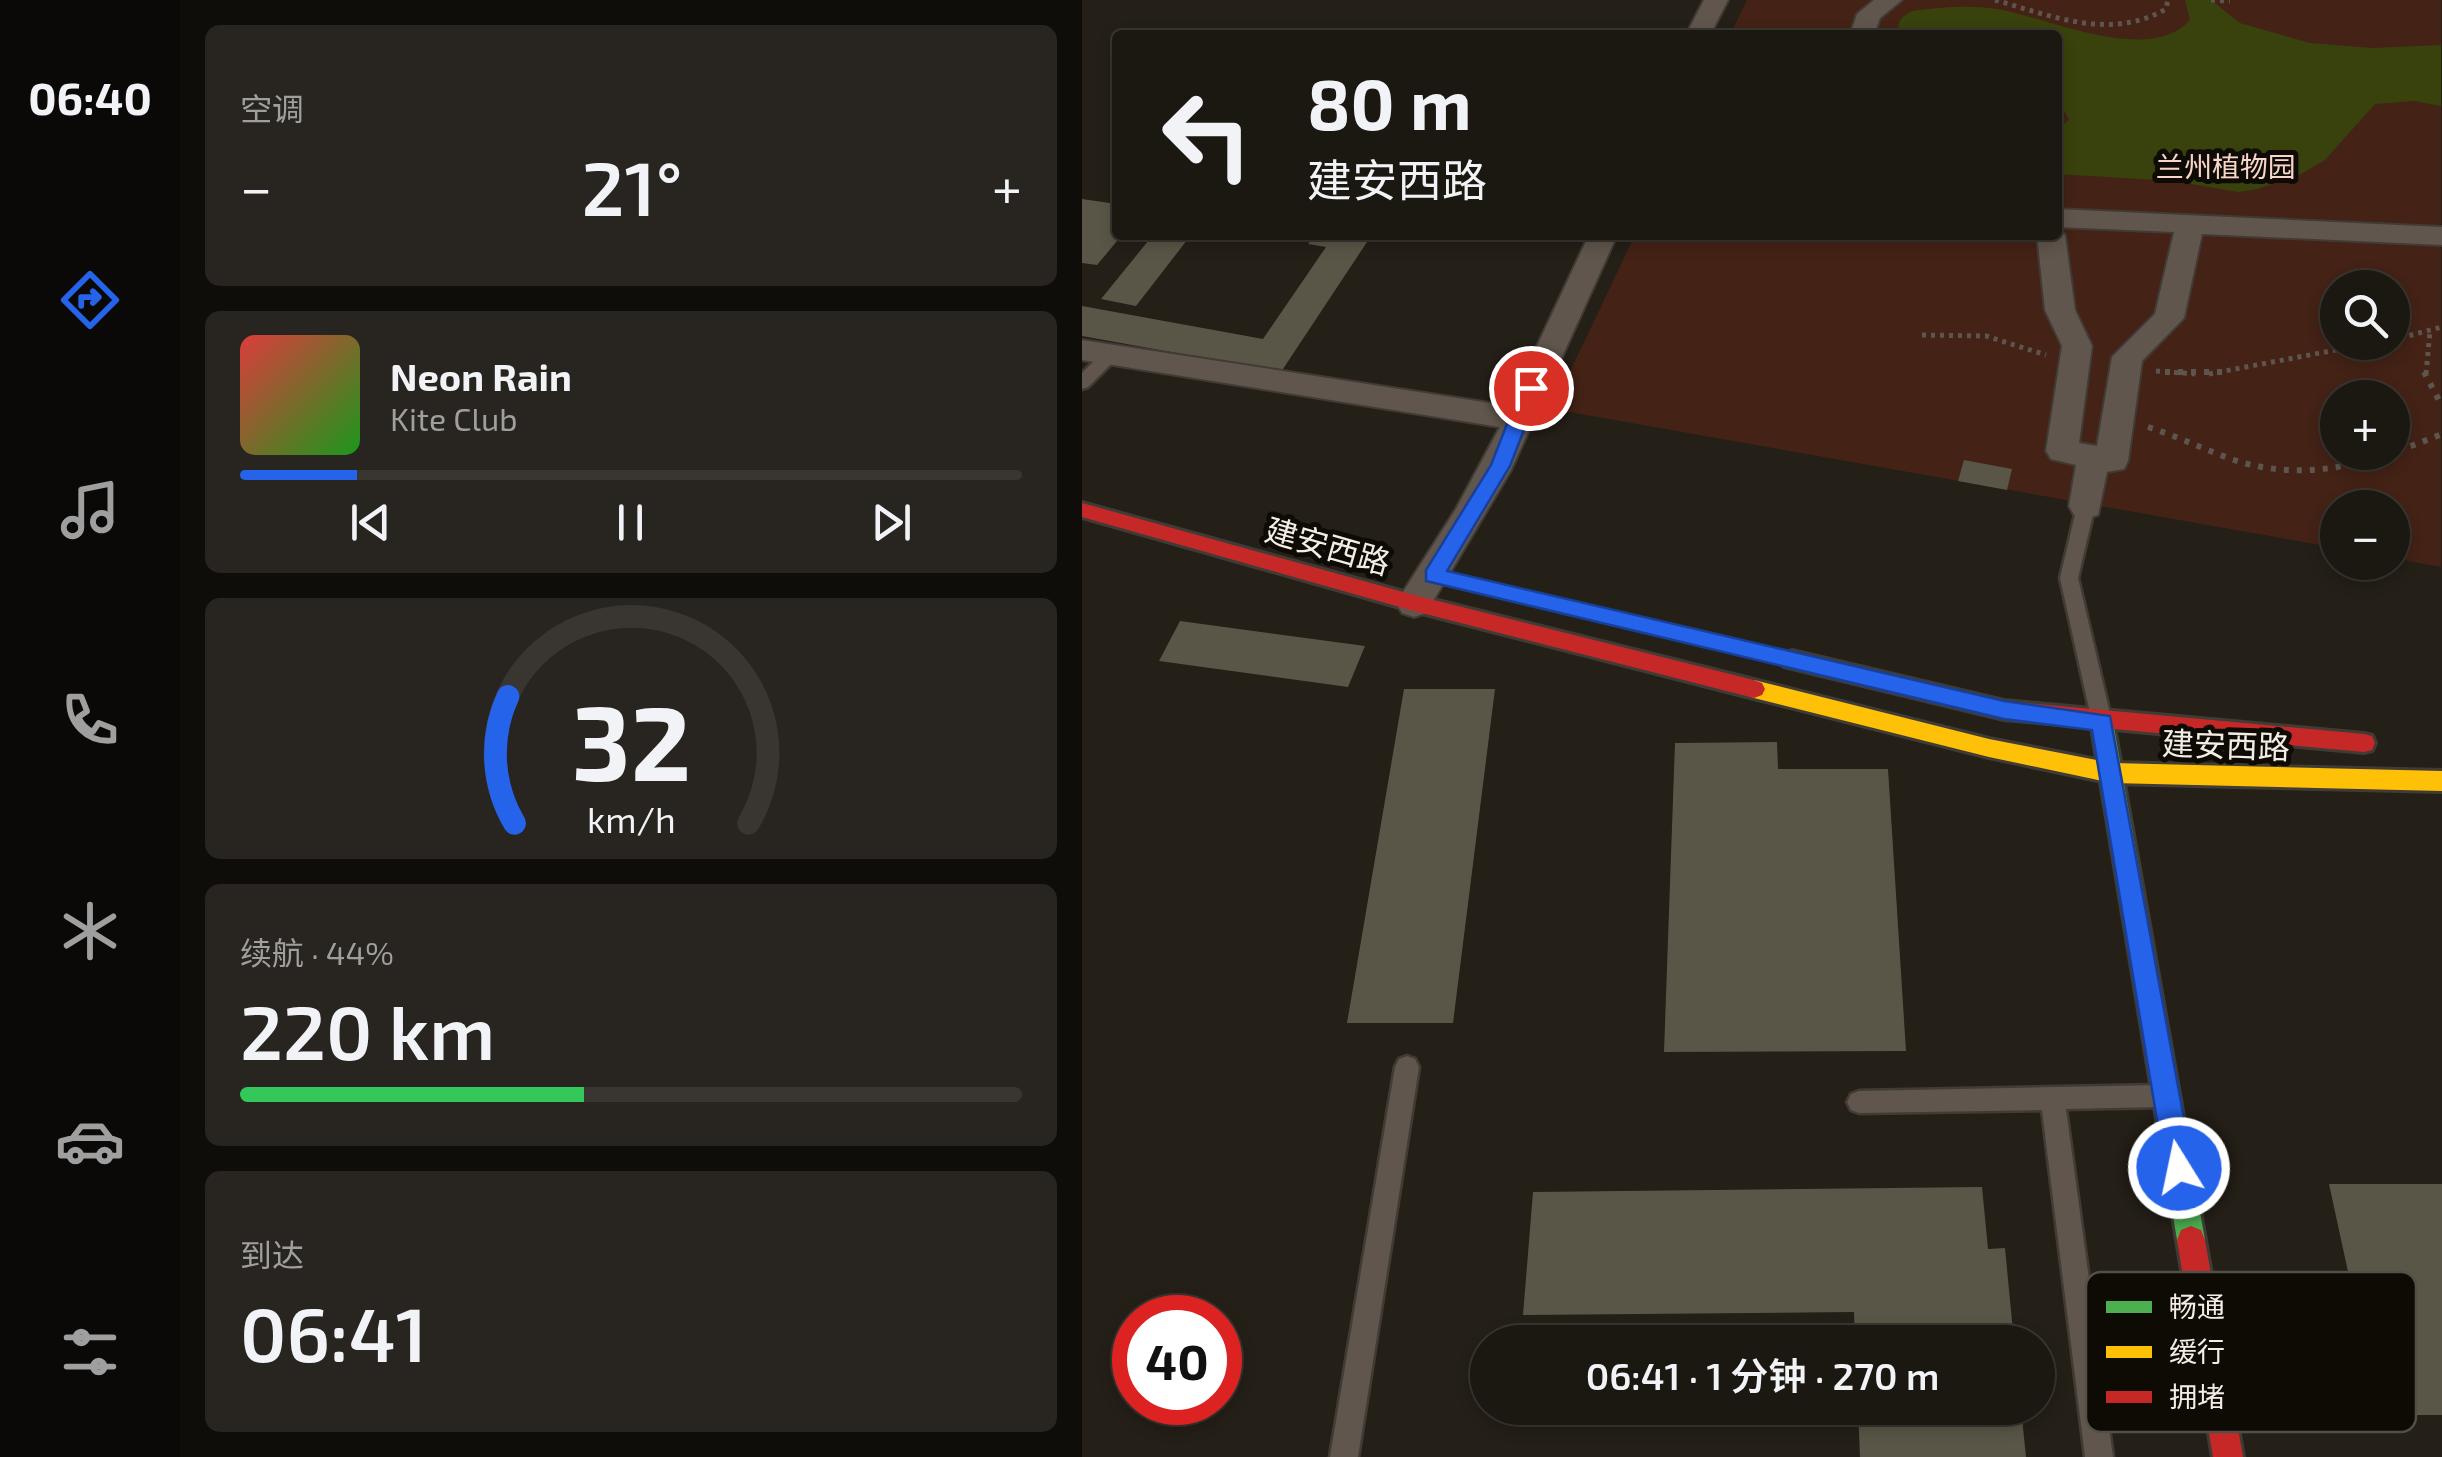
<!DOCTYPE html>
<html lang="zh">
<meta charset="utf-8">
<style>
body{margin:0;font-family:"Exo 2","Noto Sans SC",sans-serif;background:#28241f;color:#f1f3f6;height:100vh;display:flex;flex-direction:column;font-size:38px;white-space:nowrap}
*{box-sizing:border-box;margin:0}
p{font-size:32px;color:#a09f9f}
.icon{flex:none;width:55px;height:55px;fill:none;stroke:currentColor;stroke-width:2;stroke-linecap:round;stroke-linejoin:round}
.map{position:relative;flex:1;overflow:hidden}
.details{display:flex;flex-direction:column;gap:25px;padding:25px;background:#0f0d09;width:902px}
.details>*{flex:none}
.hud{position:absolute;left:30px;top:30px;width:950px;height:210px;border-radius:10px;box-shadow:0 5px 15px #0003,0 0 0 2px #393631;background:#1b1711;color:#f1f3f6;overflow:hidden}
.tools{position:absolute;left:1238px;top:270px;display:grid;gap:20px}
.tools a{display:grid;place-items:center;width:90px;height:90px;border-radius:50%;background:#1b1711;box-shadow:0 5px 15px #0003,0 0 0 2px #393631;font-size:50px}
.speed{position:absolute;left:30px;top:1295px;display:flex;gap:20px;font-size:50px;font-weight:700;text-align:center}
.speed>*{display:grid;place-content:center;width:130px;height:130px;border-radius:50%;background:#1b1711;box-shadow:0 5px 15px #0003,0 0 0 2px #393631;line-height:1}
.speed .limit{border:15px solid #d22;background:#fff;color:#111}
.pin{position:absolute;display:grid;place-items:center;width:85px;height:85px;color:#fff;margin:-42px;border:5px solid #fff;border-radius:50%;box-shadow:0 2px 10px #0007}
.me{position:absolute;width:110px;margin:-55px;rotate:350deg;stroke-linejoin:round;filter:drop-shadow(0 0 8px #0008)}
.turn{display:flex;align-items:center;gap:35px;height:210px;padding:0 30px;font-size:45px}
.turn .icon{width:130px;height:130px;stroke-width:2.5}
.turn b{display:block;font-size:70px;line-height:85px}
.big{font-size:75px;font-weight:600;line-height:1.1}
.details .tile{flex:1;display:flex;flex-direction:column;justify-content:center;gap:15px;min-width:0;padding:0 35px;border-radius:15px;background:#28241f}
.details .dial{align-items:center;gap:0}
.dial svg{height:260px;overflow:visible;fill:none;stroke:#393631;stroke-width:7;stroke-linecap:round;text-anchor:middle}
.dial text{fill:#f1f3f6;stroke:none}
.song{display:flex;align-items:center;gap:30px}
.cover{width:120px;height:120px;border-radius:15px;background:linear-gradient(135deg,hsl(0 70% 55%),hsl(120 70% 35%))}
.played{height:10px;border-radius:5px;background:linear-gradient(90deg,#2563eb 15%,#393631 15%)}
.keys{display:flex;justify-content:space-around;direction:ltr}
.heat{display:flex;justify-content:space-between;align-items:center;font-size:55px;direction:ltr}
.charge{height:15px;border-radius:8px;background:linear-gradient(90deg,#34c759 44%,#393631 0)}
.trip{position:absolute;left:388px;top:1325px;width:585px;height:100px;border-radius:50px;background:#1b1711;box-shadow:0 5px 15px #0003,0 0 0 2px #393631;font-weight:600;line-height:100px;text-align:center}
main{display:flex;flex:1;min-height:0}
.tab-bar{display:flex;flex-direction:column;width:180px;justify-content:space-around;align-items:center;background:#0b0907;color:#a09f9f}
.tab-bar .icon{width:70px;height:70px}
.tab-bar .on{color:#2563eb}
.tab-bar b{font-size:45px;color:#f1f3f6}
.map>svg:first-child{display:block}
.green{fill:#442216;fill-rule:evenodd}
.water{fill:#39420c}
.building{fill:#5a5647}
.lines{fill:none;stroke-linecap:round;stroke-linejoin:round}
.lane-casing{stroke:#403b35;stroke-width:5}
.street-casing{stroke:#403b35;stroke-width:4}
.fast-casing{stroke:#403b35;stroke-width:6}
.slow-casing{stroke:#403b35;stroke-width:6}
.jam-casing{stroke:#403b35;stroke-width:6}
.path-far1{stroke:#5d554e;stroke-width:5;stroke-dasharray:4 5;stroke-linecap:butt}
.path{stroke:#5d554e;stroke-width:6;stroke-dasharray:5 8;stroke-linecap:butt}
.lane{fill:#60564d;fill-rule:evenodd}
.street{fill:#60564d;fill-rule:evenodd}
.fast{fill:#4caf50;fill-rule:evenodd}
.slow{fill:#ffc107;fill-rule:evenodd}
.jam{fill:#c62828;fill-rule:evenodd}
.route{fill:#2563eb;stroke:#184099;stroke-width:2.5}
.labels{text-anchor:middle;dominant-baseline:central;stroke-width:10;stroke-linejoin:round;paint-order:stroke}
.far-park-label{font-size:28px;fill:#f9d5c9;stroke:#0e0b05}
.street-label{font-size:32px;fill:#f3ede4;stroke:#0e0b05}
.key{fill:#0e0b05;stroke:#534f48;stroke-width:2.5}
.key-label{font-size:28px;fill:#f3ede4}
</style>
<main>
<nav class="tab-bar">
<b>06:40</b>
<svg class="icon on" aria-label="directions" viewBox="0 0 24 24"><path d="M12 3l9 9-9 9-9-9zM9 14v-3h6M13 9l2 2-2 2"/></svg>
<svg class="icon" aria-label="music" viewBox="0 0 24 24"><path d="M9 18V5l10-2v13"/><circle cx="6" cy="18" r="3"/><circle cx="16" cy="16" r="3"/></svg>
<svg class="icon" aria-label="phone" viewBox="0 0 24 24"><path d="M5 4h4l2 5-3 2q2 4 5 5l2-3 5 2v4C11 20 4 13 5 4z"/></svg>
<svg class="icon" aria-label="climate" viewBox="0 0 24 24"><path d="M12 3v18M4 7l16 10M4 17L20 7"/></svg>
<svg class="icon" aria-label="car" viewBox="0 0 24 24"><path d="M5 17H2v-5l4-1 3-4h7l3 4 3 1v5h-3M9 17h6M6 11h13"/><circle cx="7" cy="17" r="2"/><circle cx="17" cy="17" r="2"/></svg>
<svg class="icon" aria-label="filters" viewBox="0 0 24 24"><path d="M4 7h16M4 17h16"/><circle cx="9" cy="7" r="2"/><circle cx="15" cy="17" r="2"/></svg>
</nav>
<section class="details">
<div class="tile"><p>空调</p>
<div class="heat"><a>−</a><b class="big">21°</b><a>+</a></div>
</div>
<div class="tile">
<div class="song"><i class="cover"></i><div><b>Neon Rain</b><p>Kite Club</p></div></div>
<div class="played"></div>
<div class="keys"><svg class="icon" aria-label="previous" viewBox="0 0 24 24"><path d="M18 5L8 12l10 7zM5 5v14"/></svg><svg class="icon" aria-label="pause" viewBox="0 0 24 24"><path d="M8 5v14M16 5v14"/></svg><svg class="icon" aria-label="next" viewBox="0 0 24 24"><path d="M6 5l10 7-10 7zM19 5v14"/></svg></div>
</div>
<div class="tile dial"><svg viewBox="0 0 100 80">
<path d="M14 69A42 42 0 1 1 86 69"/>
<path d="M14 69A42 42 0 0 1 12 30" stroke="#2563eb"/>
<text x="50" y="56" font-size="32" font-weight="700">32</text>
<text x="50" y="72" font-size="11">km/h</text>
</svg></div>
<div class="tile"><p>续航 · 44%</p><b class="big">220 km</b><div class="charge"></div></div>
<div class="tile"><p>到达</p><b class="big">06:41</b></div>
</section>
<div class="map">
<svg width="1360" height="1457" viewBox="0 0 1360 1457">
<rect width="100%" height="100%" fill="#241f17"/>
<path class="green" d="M665 0H1359V567L1310 558V508H1255V548L470 409 553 235H975V35H648ZM1255 288H1310V342H1255ZM1255 398H1310V452H1255Z"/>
<path class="water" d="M1103 0H1129L1158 23 1228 43 1290 48 1359 45V106L1332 101 1293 104 1243 160 1217 175 1175 189 1156 192 1092 181 975 174V130L987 120 975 97V35H816C815 21 819 17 830 11 858 7 887 5 915 9 965 17 1067 66 1108 20Z"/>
<path class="building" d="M0 199 35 204V235H40L15 265 0 263Z
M71 235H109L54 306 19 299Z
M233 235 287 239 199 372 0 336V306L181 339 244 247 226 244Z
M882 460 930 469 925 490 876 481Z
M98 621 283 646 266 687 77 661Z
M322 689H413L371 1023H265Z
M695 742 696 769H806L824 1051 582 1052 593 743Z
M1247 1184H1360V1415H1297Z
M900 1187 906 1249 923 1248 932 1342H773L772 1312 441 1315 451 1192Z
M776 1408H939L944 1457H778Z"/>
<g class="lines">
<g class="lane-casing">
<path id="lane" d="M29 348 35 350V358L6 387 0 389V373L23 350Z
M1004 499 1013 506 996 578 1030 722 1027 728H1013L1010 722 978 578 995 506Z
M325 1056 333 1059 337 1067 276 1457H248L313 1067 317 1059Z
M1078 1085 1086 1088 1090 1096 1086 1104 1078 1107 984 1109 1031 1457H1003L960 1110 777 1113 769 1110 765 1102 769 1094 777 1091Z"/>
</g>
<g class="street-casing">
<path id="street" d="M622 0H646L628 35H604Z
M792 0H820L798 18 792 35H768L775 14Z
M975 209 1360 227V245L1120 234 1102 318 1060 361 1046 461 1042 469 1025 472 1016 515 1004 518 992 515 987 506 994 465 969 459 964 451 980 346 963 310 955 235H975V228L983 235 993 310 1010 346 997 443 1015 446 1030 357 1073 314 1092 232 975 227Z
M507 235H535L429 470 344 613 332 617 320 613 314 603 374 509 418 427 0 360V340L427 406Z"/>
</g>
<g class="fast-casing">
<path id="fast" d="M1020 713 1028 716 1031 722 1123 1240 1119 1250 1109 1254 1099 1250 1095 1240 1009 722 1012 716Z"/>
</g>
<g class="slow-casing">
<path id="slow" d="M672 680 907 739 1030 763 1360 771V791L1030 783 907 757 672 698 664 695 661 689 664 683Z"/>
</g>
<g class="jam-casing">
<path id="jam" d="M0 503 332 595 672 680 680 683 683 689 680 695 672 698 332 611 0 517Z
M710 651 922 701 1282 734 1290 736 1293 743 1290 750 1282 752 922 719 702 666 699 660 702 654Z
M1109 1226 1119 1230 1123 1240 1161 1457H1131L1095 1240 1099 1230Z"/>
</g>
<path class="path-far1" d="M913 0C970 16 1028 41 1084 9L1086 0
M1129 0 1148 1
M840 335 904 336 964 355
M1310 340 1360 327
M1074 371 1113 374
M1127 374 1296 342
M1344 374 1348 331"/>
<path class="path" d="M1083 372H1140
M1342 372 1360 406
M1066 427C1095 436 1123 450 1152 460 1227 484 1290 462 1360 434"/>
<use href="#lane" class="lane"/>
<use href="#street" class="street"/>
<use href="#fast" class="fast"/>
<use href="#slow" class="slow"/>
<use href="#jam" class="jam"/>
</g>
<path class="route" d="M449 381 458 388 428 466 365 571 922 701 1028 716 1111 1168 1107 1177 1097 1181 1087 1177 1083 1168 1010 730 922 719 344 581V570L409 465 439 388Z"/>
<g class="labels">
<g class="far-park-label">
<text x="1144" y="166">兰州植物园</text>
</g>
<g class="street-label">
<text transform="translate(246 545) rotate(16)">建安西路</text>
<text transform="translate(1144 744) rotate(2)">建安西路</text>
</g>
</g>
<rect x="1004" y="1272" width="330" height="160" rx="15" class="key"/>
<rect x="1024" y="1301" width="46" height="12" fill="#4caf50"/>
<rect x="1024" y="1346" width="46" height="12" fill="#ffc107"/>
<rect x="1024" y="1391" width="46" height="12" fill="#c62828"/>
<g class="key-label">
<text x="1087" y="1317">畅通</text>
<text x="1087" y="1362">缓行</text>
<text x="1087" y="1407">拥堵</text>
</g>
</svg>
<div class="tools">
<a><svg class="icon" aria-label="search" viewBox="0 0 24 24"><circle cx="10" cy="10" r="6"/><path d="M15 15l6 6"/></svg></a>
<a>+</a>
<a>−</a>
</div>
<div class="speed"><div class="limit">40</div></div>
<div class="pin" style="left:449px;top:388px;background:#d93025"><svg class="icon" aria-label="arrive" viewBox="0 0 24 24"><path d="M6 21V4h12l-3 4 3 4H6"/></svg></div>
<svg class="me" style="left:1097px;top:1168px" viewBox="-20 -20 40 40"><circle r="17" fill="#2563eb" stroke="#fff" stroke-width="3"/><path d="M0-11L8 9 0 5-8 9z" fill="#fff"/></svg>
<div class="trip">06:41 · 1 分钟 · 270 m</div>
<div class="hud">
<div class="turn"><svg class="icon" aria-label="left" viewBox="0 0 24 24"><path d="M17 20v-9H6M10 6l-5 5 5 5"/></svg><div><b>80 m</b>建安西路</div></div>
</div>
</div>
</main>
